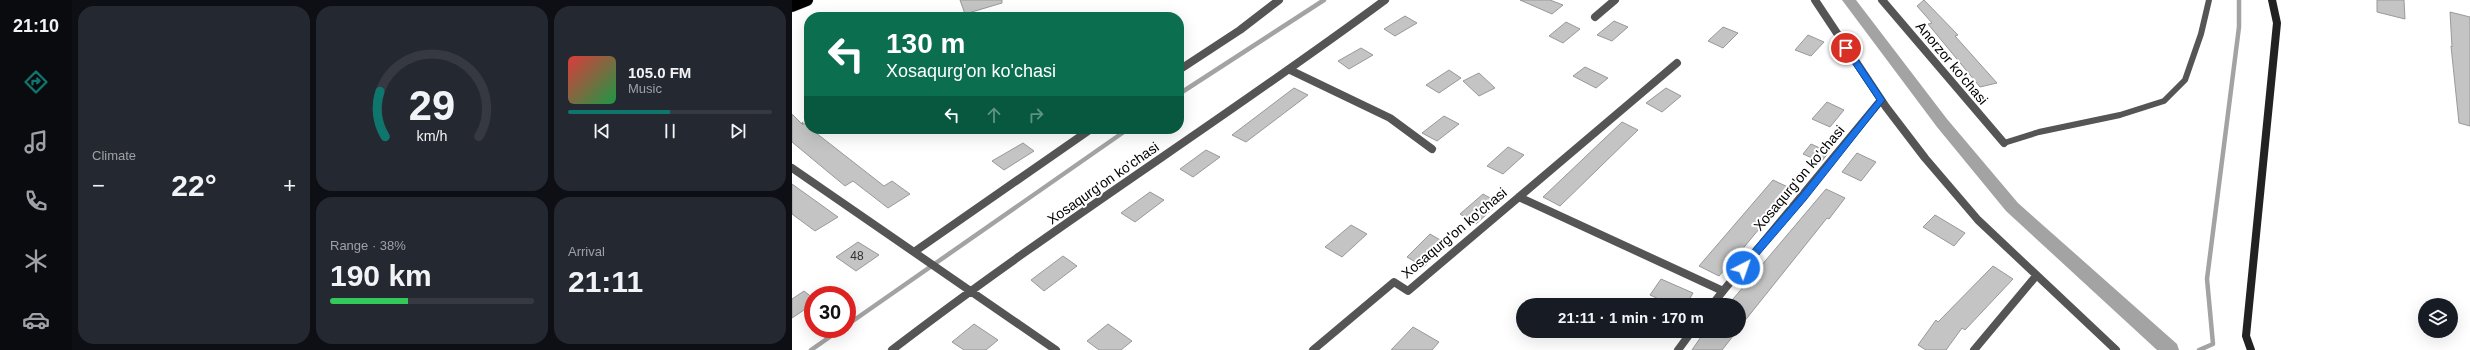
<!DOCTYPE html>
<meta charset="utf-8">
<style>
body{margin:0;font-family:Arial,sans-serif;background:#242831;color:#f1f3f6;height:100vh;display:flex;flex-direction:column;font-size:15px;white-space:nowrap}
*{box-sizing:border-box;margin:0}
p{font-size:13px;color:#9ea1a6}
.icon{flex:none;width:22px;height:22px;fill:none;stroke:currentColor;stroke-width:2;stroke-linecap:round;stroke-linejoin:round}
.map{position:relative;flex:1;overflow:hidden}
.details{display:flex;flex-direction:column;gap:6px;padding:6px;background:#0d0f14;width:720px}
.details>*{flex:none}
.hud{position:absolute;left:12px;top:12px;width:380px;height:122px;border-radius:16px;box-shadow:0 4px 16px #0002;background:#0b6e4f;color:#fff;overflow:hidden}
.controls{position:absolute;left:1626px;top:298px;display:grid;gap:8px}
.controls a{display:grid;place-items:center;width:40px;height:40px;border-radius:50%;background:#171b24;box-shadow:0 4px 16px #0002;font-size:20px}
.speed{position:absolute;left:12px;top:286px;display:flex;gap:8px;font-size:20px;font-weight:700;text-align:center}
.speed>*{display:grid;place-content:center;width:52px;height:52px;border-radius:50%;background:#171b24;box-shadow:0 4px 16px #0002;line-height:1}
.speed .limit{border:6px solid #d22;background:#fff;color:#111}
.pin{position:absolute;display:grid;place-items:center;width:34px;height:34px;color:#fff;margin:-17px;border:2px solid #fff;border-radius:50%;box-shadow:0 1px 4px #0007}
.me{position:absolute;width:44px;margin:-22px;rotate:41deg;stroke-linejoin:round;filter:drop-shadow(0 0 3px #0008)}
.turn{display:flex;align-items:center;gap:14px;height:84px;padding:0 16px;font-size:18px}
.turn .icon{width:52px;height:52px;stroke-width:2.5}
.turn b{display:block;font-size:28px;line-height:34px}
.lanes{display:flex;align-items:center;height:38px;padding:0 16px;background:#0003;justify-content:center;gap:20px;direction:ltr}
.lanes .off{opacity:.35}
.big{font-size:30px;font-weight:700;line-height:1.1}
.details .tile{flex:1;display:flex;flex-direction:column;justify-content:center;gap:6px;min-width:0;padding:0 14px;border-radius:16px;background:#242831}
.details .dial{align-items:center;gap:0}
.dial svg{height:104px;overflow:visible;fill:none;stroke:#363941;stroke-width:7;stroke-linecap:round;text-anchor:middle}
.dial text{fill:#f1f3f6;stroke:none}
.song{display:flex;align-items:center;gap:12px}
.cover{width:48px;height:48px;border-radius:6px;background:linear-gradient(135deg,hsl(0 70% 55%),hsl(140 70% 35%))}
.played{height:4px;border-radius:2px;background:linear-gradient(90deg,#0f766e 50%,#363941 50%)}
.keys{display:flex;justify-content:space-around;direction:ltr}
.heat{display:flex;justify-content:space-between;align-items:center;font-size:22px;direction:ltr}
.charge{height:6px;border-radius:3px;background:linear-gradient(90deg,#34c759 38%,#363941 0)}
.details .tiles{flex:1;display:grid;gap:6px;grid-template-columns:repeat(3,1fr)}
.tile:first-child{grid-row:span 2}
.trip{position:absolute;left:724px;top:298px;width:230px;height:40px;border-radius:20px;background:#171b24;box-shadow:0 4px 16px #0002;font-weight:700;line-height:40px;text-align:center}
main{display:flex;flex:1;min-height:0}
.menu{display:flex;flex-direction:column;width:72px;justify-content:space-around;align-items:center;background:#090b0e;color:#9ea1a6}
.menu .icon{width:28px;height:28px}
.menu .on{color:#0f766e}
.menu b{font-size:18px;color:#f1f3f6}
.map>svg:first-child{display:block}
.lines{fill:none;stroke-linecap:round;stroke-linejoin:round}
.stream{stroke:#a3a3a3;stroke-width:4.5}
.canal{fill:#a3a3a3;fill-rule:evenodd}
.building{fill:#c4c4c4;stroke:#999}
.highway-casing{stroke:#dbdbdb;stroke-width:13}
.lane{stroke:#555;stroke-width:6}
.street{stroke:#555;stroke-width:8}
.secondary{stroke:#222;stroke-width:8}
.highway{stroke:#000;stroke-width:12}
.route{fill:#1a73e8;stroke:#114b97}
.labels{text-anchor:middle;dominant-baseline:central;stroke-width:4;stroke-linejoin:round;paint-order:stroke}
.number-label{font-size:12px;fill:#313131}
.street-label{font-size:14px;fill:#000;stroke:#fff}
</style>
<main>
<nav class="menu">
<b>21:10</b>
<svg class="icon on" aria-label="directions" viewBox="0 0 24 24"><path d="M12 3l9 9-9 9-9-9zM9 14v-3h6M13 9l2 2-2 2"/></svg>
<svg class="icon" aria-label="music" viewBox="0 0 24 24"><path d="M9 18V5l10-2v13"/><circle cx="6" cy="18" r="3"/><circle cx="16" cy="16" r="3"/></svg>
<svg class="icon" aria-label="phone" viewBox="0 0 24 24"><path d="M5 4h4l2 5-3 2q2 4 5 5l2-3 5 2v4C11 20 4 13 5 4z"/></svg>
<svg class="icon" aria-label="climate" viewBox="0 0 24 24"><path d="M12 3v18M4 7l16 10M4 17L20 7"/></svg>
<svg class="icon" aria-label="car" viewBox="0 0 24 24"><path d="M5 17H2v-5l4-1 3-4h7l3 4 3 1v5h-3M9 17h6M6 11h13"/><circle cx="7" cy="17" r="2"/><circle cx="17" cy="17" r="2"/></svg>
</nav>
<section class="details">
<div class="tiles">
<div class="tile"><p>Climate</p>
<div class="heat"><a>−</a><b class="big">22°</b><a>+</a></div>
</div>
<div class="tile dial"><svg viewBox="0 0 100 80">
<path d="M14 69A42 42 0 1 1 86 69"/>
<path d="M14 69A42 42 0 0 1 10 34" stroke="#0f766e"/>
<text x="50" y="56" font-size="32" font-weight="700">29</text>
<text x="50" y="72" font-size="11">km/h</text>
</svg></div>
<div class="tile">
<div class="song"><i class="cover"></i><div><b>105.0 FM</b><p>Music</p></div></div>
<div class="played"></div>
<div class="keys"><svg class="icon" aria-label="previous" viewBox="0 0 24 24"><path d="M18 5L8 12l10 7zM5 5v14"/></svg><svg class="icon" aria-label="pause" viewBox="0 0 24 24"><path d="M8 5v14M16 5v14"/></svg><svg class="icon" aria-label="next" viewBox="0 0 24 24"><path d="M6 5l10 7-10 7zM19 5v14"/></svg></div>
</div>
<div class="tile"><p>Range · 38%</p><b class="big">190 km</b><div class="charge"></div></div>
<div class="tile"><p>Arrival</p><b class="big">21:11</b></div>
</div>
</section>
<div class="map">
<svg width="1678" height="350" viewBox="0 0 1678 350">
<rect width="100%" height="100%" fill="#fff"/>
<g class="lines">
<path class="stream" d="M387 94 532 0
M55 325 336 129
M19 350 49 329
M1407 350 1421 344 1415 279 1447 27V0"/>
<path class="canal" d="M1050 0H1064L1155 119 1226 203 1385 344 1387 350H1365L1214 211 1145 127Z"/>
</g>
<path class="building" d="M168 0H210V3L173 14Z
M728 0H758L771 5 760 14Z
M1132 0 1166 35 1163 36 1205 83 1188 87 1136 24 1140 23 1125 6Z
M1585 0H1612L1613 19 1585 12Z
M1658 12 1678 17V126L1667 123 1659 46 1660 47Z
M613 16 625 23 603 36 592 29Z
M822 21 836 27 820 41 805 35Z
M774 22 788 29 771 43 757 36Z
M931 27 946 33 931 48 916 41Z
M1016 35 1032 42 1019 56 1003 50Z
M569 48 581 55 557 69 546 61Z
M793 67 816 78 804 88 781 76Z
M657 70 669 78 647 93 634 85Z
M687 73 703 88 687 96 671 81Z
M502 88 516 95 454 142 440 135Z
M874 88 889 96 870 112 854 103Z
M1035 102 1052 110 1038 127 1020 119Z
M0 114 11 125 10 122 92 186 100 181 118 194 96 208 61 181 53 186 0 142Z
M652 116 667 124 645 141 630 133Z
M830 122 846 130 768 206 751 197Z
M231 143 242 151 212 170 200 161Z
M1019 144 1037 152 1029 162 1011 154Z
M716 147 732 155 711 174 695 166Z
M414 150 428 157 401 177 388 169Z
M1065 153 1084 162 1069 181 1050 172Z
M981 180 1000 189 953 246 927 276 907 266Z
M0 184 46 217 23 231 0 214Z
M1034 189 1053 198 1037 219 1035 218 947 328V305H936Z
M358 192 372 200 343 222 329 213Z
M691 194 707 203 684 224 668 214Z
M1143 215 1173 233 1162 246 1131 227Z
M559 225 575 234 550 257 533 247Z
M638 234 655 244 632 267 615 257Z
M66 242 87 255 64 271 44 257Z
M271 256 285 266 252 291 239 280Z
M1201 266 1221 279 1173 330 1170 328 1154 350H1134L1126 345 1144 320 1146 322Z
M869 279 901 293 894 305H880L858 295Z
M12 291 21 298V304L0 318V299Z
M182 324 206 340 194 350H172L160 342Z
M316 324 340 341 329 350H307L295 341Z
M621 327 647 342 640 350H599Z
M913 331H945L930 350H900Z"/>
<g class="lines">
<g class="highway-casing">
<path id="highway" d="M0 6 15 0"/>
</g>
<path class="lane" d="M1212 143 1247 132 1328 115 1372 101 1393 80 1409 34 1417 0"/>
<path class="street" d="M1023 0 1094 107 1133 158 1186 220 1324 350
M1090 0 1212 143
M803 17 823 0
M387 70 448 30 487 0
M498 70 598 118 640 149
M0 168 264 350
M727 197 931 291 920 305
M122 252 299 129
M931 291 1089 100
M100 350C260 227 431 120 593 0
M521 350 602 282 616 291 885 63
M886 350 900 331
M1182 350 1244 276"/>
<path class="secondary" d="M1459 350 1454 336 1485 23 1480 0"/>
<use href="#highway" class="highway"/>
</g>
<path class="route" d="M1052 46H1057L1093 100 1014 200 954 270H947V265L1008 195 1085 100 1050 48Z"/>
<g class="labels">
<g class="number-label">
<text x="65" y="256">48</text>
</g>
<g class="street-label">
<text transform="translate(1160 63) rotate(50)">Anorzor ko'chasi</text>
<text transform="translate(1007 178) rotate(-50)">Xosaqurg'on ko'chasi</text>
<text transform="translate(311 183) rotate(-35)">Xosaqurg'on ko'chasi</text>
<text transform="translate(662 233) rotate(-40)">Xosaqurg'on ko'chasi</text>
</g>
</g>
</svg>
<div class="controls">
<a><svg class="icon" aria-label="layers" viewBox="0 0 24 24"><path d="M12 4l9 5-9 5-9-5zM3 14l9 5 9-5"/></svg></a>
</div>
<div class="speed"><div class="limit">30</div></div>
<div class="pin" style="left:1054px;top:48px;background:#d93025"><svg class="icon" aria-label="arrive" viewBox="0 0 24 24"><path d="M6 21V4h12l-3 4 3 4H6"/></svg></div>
<svg class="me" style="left:951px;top:268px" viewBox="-20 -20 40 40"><circle r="17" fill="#1a73e8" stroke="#fff" stroke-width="3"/><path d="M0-11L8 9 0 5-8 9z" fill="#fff"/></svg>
<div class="trip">21:11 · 1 min · 170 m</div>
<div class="hud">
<div class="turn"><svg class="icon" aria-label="left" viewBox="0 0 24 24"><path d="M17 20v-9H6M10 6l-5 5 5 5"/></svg><div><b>130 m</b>Xosaqurg'on ko'chasi</div></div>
<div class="lanes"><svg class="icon" aria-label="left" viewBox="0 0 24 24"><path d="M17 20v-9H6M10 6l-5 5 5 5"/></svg><svg class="icon off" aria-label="ahead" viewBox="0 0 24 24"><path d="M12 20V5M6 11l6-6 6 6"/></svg><svg class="icon off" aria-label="right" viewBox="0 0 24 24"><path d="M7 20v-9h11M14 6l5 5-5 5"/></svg></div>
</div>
</div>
</main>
